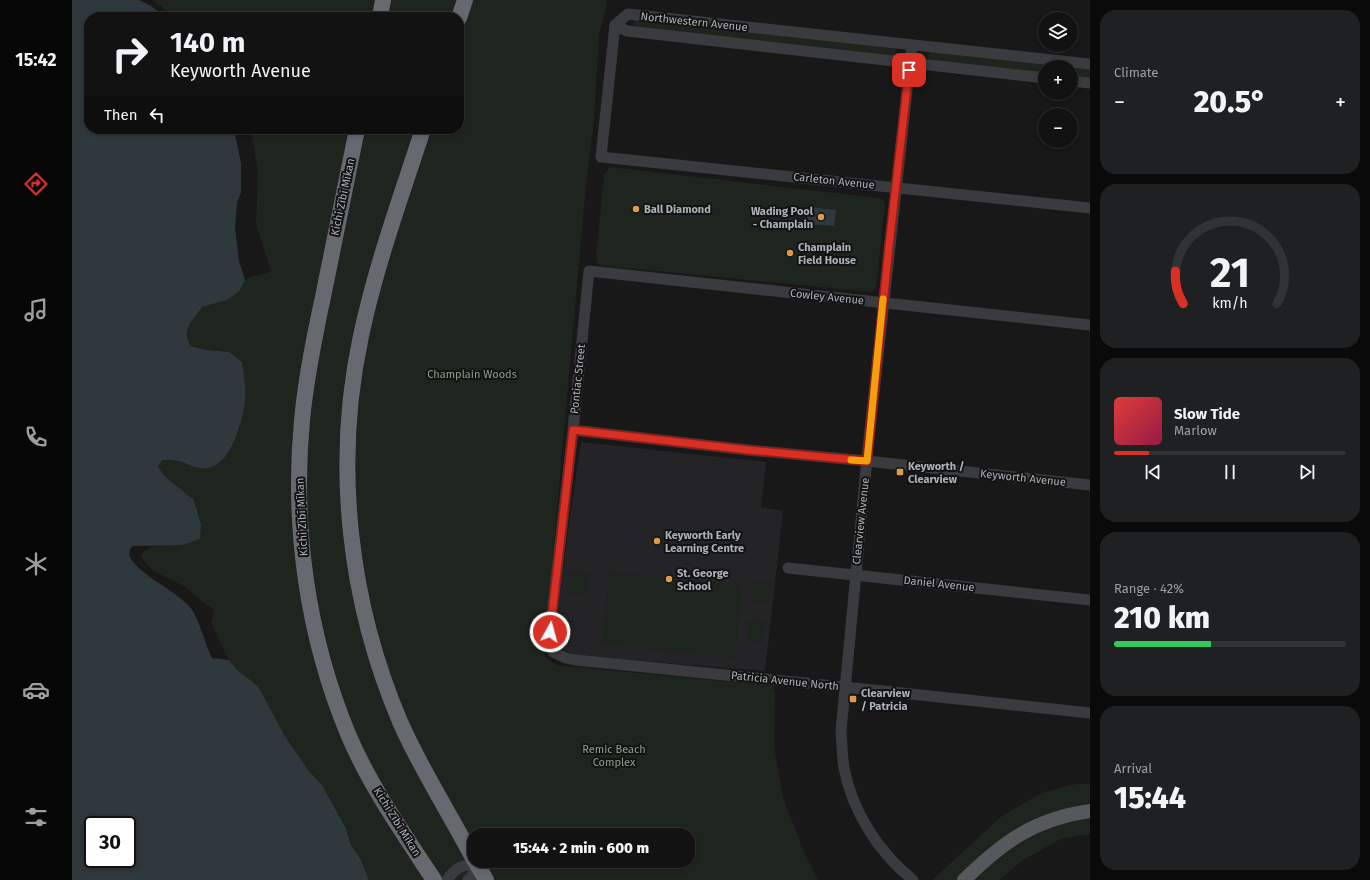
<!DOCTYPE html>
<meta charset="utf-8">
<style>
body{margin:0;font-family:"Fira Sans",sans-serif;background:#1f2021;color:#f1f3f6;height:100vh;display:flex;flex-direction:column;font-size:15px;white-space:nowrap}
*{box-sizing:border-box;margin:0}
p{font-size:13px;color:#9c9ea0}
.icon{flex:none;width:22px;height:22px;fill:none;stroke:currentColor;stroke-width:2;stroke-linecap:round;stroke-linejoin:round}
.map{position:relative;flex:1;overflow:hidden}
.details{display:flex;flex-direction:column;gap:10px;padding:10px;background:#0a0a0a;width:280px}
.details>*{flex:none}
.banner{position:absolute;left:12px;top:12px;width:380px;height:122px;border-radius:16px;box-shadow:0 2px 6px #0003,0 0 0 1px #313233;background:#121213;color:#f1f3f6;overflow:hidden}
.buttons{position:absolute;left:966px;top:12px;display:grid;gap:8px}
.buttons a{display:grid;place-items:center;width:40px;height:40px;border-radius:50%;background:#121213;box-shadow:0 2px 6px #0003,0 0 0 1px #313233;font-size:20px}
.speed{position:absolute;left:12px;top:816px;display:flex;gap:8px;font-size:20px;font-weight:700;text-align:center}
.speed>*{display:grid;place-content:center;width:52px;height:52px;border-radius:50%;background:#121213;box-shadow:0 2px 6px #0003,0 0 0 1px #313233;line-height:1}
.speed .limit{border:2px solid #111;border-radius:6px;background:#fff;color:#111}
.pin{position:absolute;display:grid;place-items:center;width:34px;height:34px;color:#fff;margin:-17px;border-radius:8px;box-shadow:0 2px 6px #0006}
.me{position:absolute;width:44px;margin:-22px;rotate:7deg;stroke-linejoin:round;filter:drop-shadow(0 0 3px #0008)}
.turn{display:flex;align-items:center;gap:14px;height:84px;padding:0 20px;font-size:18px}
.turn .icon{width:52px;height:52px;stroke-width:2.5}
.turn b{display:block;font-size:28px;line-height:34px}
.then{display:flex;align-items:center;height:38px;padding:0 20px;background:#0003;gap:8px;font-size:15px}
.big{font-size:30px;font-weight:800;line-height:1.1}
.details .widget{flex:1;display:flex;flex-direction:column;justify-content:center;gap:6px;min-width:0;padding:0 14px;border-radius:16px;background:#1f2021}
.details .dial{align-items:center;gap:0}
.dial svg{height:104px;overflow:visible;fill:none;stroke:#313233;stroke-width:7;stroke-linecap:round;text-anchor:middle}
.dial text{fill:#f1f3f6;stroke:none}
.song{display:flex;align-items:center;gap:12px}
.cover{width:48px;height:48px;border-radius:6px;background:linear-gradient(135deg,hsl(0 70% 55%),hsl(340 70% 35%))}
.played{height:4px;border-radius:2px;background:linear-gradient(90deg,#d93025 15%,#313233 15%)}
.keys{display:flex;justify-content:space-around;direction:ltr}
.heat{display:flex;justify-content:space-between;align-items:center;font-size:22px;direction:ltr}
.charge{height:6px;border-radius:3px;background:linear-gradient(90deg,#34c759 42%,#313233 0)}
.trip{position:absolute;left:395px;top:828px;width:228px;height:40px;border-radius:16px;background:#121213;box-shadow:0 2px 6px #0003,0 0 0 1px #313233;font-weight:800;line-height:40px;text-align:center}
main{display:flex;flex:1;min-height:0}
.tabs{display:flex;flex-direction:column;width:72px;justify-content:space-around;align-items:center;background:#070708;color:#9c9ea0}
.tabs .icon{width:28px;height:28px}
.tabs .on{color:#d93025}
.tabs b{font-size:18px;color:#f1f3f6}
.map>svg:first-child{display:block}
.built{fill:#242426}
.green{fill:#1e241e;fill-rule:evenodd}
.water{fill:#2f383c;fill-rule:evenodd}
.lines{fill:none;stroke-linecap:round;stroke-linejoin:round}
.minor{stroke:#393b3e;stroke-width:11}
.major{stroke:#55585d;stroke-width:14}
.highway{stroke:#66696f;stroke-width:16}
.route-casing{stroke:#8d1f18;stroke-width:10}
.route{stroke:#d93025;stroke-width:7}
.slow{stroke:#f59e0b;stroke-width:7}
.poi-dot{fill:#e09949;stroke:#131314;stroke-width:1.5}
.labels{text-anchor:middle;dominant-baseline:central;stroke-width:4;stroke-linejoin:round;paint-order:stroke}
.street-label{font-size:11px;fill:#abb1b8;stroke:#131314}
.poi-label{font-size:11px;font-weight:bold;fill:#abb1b8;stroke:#131314;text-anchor:start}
.park-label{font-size:11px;fill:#86a184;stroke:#131314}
</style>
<main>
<nav class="tabs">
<b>15:42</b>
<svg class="icon on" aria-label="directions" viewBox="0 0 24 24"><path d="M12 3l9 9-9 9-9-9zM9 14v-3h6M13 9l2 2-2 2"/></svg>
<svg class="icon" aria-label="music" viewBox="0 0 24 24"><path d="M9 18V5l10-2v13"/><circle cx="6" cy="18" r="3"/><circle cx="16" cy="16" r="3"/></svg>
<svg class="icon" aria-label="phone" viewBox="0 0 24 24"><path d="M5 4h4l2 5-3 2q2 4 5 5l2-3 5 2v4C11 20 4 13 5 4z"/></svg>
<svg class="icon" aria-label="climate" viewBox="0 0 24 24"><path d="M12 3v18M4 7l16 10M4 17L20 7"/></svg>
<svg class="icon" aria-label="car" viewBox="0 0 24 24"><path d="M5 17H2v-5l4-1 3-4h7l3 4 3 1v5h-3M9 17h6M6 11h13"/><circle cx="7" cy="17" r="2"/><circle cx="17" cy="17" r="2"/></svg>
<svg class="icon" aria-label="filters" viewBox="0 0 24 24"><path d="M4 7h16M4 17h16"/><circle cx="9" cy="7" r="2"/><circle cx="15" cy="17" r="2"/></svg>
</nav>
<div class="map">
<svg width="1018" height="880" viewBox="0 0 1018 880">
<rect width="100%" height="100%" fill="#181819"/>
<path class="built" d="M509 442 694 462 689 507 711 511 693 671 510 656 501 654 488 648 485 637 484 629 496 530Z"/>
<path class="green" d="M81 0H534V8L527 35 522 120 513 196 472 656 484 665 702 686V692L703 693 702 746 711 798 728 841H727L746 880H297L289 860 278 843 274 827 250 785 237 771 214 738 186 686 165 670 157 660 139 623 142 610C133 604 125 597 117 590 101 578 78 575 69 556 76 542 97 545 110 545L129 524 122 500 95 478 90 473 86 466 91 460 105 461 123 467 136 468 149 462 160 446 168 427 157 352 134 350 119 346C109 330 121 321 130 307L155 300 167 292 173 280 178 277 199 272 184 224 186 172 179 129H387V17H102ZM402 835H616V861H402Z
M563 19 821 46 824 50 823 55 820 58 560 27Z
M859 51 1018 68V78L999 76V67H973V73L858 61 854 56Z
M538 167 806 198 811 200 813 204 804 289 800 292 532 266 526 264 524 256 532 175Z
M499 571 517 574 514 596 496 593Z
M537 572 670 586 663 658 530 644Z
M683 580 699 582 697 603 680 601Z
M676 620 693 622 690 642 674 640Z
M1004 784H1018V834L988 839 950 861 927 880H860L931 815 972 792Z"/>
<path class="water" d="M0 0H67L79 6 93 17H17V129H162L169 164V192L165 203 163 228 167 261 173 280 167 292 155 300 130 307C121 321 108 330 119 346L134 350 157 352 170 362C172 374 174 389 173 402 170 421 160 464 136 468 127 470 116 464 106 461 102 460 96 460 91 460L86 466 90 473 95 478 122 500 129 524 128 539 110 545 61 546 58 549 57 555C66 575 102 589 118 607 127 618 133 644 140 658L157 660 165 670 186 686 214 738 237 771 250 785 274 828 278 843 289 860 297 880H0ZM21 825H55V859H21Z
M737 207 764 210 762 226 735 224Z"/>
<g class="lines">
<path class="minor" d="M543 25 529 157 1018 208
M543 25 556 14 1018 64
M543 25 555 31 973 78
M840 45 796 448 769 731C770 743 770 755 772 768 780 811 807 853 841 880
M999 81 1018 83
M1018 325 517 271 501 430 478 632V641L481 652 494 658 503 660 773 687 1018 713
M501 430 676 450 795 461 1018 485
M716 568 1018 600
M375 880C383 868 391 863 405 866L402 873 396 880"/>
<path class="major" d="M892 880C931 842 962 819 1018 811"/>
<path class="highway" d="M308 17 311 0
M387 18 393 0
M285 129C274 183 263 237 252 292 243 334 234 377 230 420 220 526 235 635 276 734 298 786 331 833 362 880
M351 129C329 197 304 265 289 336 261 465 277 603 329 724 350 771 378 814 402 860
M403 861 414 880"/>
</g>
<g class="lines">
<g class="route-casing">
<path id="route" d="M478 632 501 430 676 450 795 461 817 246 837 70"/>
</g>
<use href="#route" class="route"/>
<path class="slow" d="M779 460 795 461 811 299"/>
</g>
<g class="poi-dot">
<circle cx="564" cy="209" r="4"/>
<circle cx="749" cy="217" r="4"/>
<circle cx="718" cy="253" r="4"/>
<rect x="824" y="468" width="8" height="8" rx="2"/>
<circle cx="585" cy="541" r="4"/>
<circle cx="597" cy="579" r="4"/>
<rect x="777" y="695" width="8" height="8" rx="2"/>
</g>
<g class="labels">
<g class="street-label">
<text transform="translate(622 22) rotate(6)">Northwestern Avenue</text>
<text transform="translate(762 181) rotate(6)">Carleton Avenue</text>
<text transform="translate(271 197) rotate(-78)">Kichi Zībī Mīkan</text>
<text transform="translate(755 297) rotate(6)">Cowley Avenue</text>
<text transform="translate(506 379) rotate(-84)">Pontiac Street</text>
<text transform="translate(951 478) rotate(6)">Keyworth Avenue</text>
<text transform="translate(230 517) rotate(-93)">Kichi Zībī Mīkan</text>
<text transform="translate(789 521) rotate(-84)">Clearview Avenue</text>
<text transform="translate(867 584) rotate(6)">Daniel Avenue</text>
<text transform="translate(713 681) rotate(6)">Patricia Avenue North</text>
<text transform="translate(325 822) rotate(58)">Kichi Zībī Mīkan</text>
</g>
<g class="poi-label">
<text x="572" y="209">Ball Diamond</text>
<text x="741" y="211" text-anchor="end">Wading Pool<tspan x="741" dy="13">- Champlain</tspan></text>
<text x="726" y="247">Champlain<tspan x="726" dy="13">Field House</tspan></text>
<text x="836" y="466">Keyworth /<tspan x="836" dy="13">Clearview</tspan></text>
<text x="593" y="535">Keyworth Early<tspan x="593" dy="13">Learning Centre</tspan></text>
<text x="605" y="573">St. George<tspan x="605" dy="13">School</tspan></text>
<text x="789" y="693">Clearview<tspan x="789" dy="13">/ Patricia</tspan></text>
</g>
<g class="park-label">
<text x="400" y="374">Champlain Woods</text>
<text x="542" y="749">Remic Beach<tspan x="542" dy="13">Complex</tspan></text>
</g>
</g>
</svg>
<div class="buttons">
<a><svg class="icon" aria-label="layers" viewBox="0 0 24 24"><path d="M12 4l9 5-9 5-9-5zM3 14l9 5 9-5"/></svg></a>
<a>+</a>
<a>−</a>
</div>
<div class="speed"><div class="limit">30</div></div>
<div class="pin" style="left:837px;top:70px;background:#d93025"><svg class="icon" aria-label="arrive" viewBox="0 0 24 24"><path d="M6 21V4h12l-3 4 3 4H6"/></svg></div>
<svg class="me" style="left:478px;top:632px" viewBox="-20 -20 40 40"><circle r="17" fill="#d93025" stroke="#fff" stroke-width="3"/><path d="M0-11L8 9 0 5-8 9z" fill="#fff"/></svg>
<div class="trip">15:44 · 2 min · 600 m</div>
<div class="banner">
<div class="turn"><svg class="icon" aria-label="right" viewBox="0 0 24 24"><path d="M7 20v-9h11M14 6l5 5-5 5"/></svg><div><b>140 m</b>Keyworth Avenue</div></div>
<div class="then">Then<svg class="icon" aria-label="left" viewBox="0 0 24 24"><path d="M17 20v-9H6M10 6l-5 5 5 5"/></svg></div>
</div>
</div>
<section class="details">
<div class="widget"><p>Climate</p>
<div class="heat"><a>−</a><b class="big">20.5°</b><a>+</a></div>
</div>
<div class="widget dial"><svg viewBox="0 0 100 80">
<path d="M14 69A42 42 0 1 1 86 69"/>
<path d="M14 69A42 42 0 0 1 8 44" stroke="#d93025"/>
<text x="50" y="56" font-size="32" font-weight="700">21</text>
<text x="50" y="72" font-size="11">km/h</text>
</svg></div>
<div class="widget">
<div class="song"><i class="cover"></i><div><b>Slow Tide</b><p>Marlow</p></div></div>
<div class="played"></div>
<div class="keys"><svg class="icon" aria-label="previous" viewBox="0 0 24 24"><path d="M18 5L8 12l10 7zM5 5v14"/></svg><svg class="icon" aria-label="pause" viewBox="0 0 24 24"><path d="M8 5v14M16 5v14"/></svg><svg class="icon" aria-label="next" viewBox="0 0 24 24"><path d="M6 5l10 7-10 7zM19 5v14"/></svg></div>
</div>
<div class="widget"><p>Range · 42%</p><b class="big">210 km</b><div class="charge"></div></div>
<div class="widget"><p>Arrival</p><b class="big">15:44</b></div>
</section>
</main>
